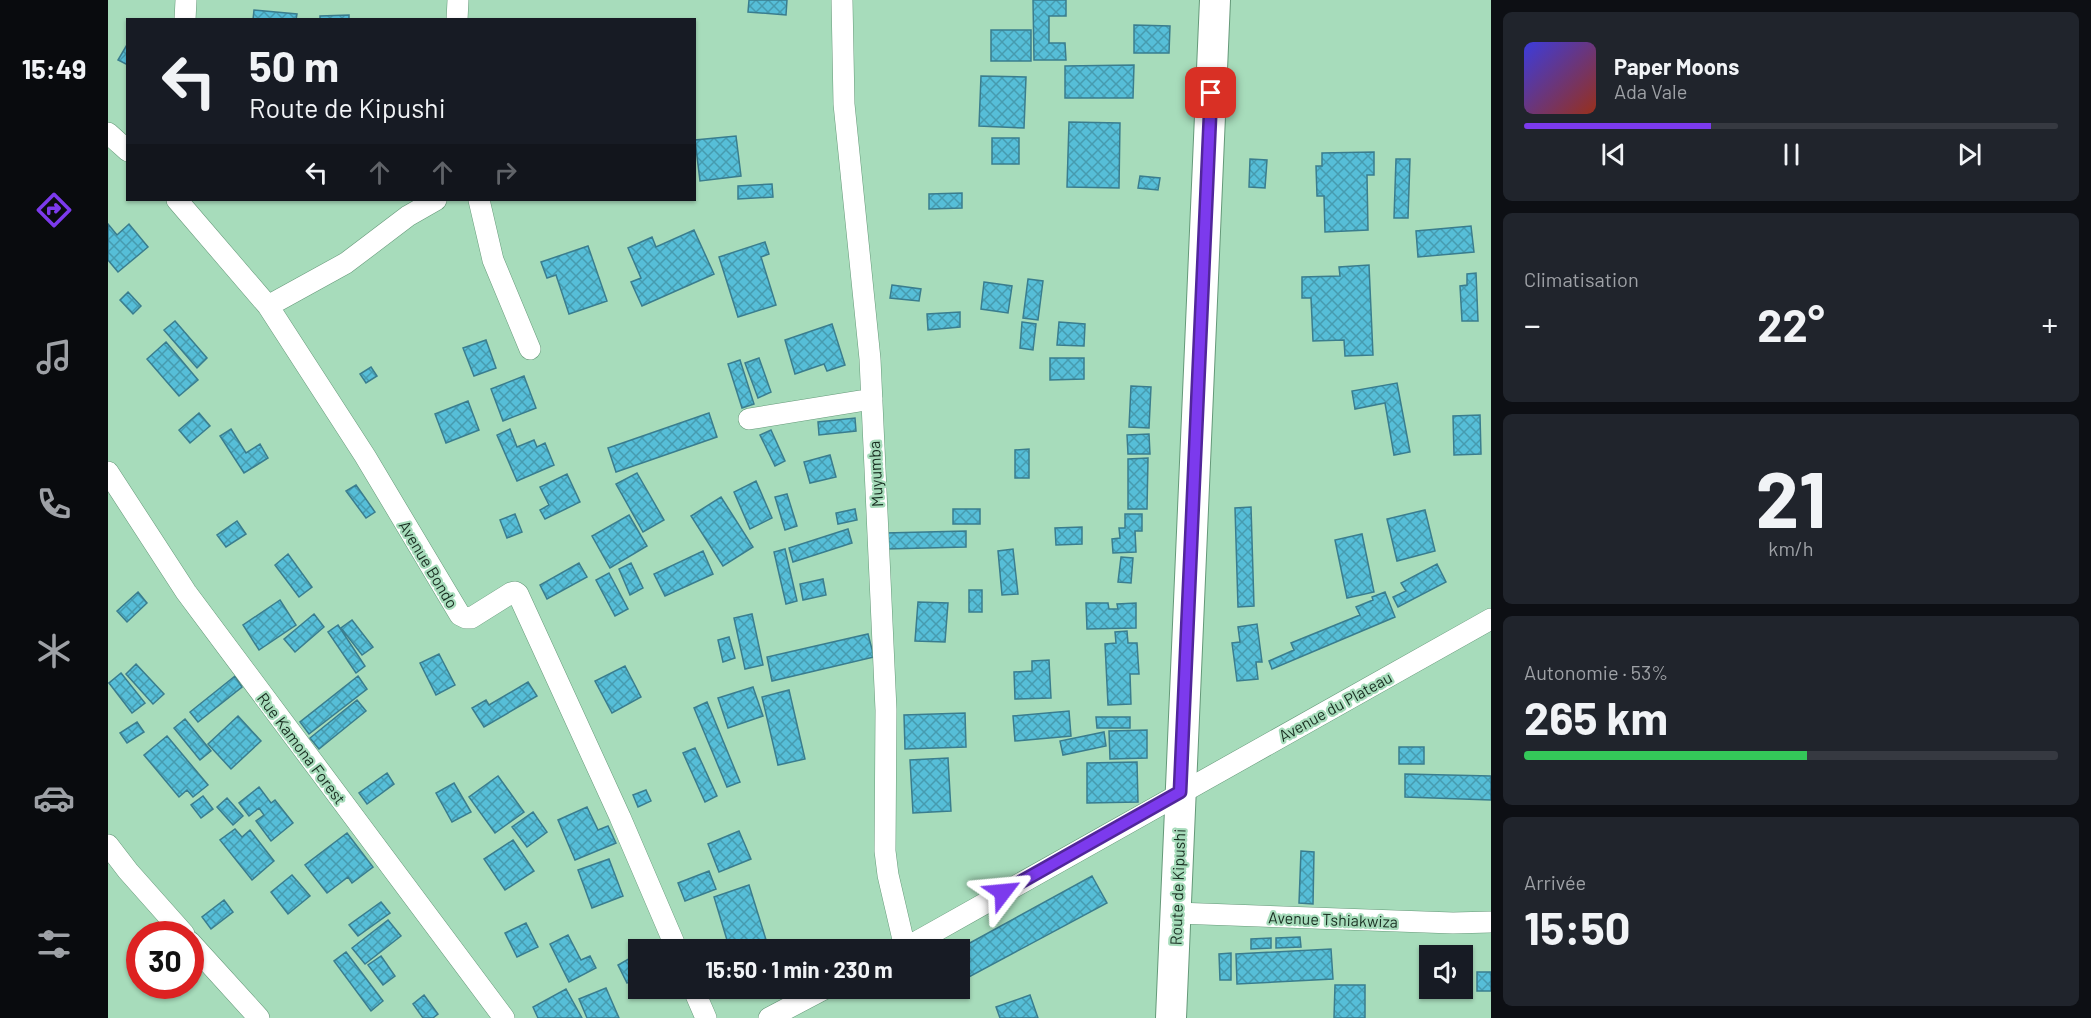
<!DOCTYPE html>
<html lang="fr">
<meta charset="utf-8">
<style>
body{margin:0;font-family:Barlow,sans-serif;background:#20242c;color:#f1f3f6;height:100vh;display:flex;flex-direction:column;font-size:22px;white-space:nowrap}
*{box-sizing:border-box;margin:0}
p{font-size:20px;color:#9ea1a6}
.icon{flex:none;width:33px;height:33px;fill:none;stroke:currentColor;stroke-width:2;stroke-linecap:round;stroke-linejoin:round}
.map{position:relative;flex:1;overflow:hidden}
.details{display:flex;flex-direction:column;gap:12px;padding:12px;background:#0d0f14;width:600px}
.details>*{flex:none}
.banner{position:absolute;left:18px;top:18px;width:570px;height:183px;border-radius:0px;box-shadow:0 2px 4px #0004;background:#171b24;color:#f1f3f6;overflow:hidden}
.tools{position:absolute;left:1311px;top:945px;display:grid;gap:12px}
.tools a{display:grid;place-items:center;width:54px;height:54px;border-radius:0px;background:#171b24;box-shadow:0 2px 4px #0004;font-size:30px}
.speed{position:absolute;left:18px;top:921px;display:flex;gap:12px;font-size:30px;font-weight:700;text-align:center}
.speed>*{display:grid;place-content:center;width:78px;height:78px;border-radius:50%;background:#171b24;box-shadow:0 2px 4px #0004;line-height:1}
.speed .limit{border:9px solid #d22;background:#fff;color:#111}
.pin{position:absolute;display:grid;place-items:center;width:51px;height:51px;color:#fff;margin:-26px;border-radius:12px;box-shadow:0 3px 9px #0006}
.me{position:absolute;width:66px;margin:-33px;rotate:61deg;stroke-linejoin:round;filter:drop-shadow(0 0 4px #0008)}
.turn{display:flex;align-items:center;gap:21px;height:126px;padding:0 24px;font-size:27px}
.turn .icon{width:78px;height:78px;stroke-width:2.5}
.turn b{display:block;font-size:42px;line-height:51px}
.lanes{display:flex;align-items:center;height:57px;padding:0 24px;background:#0003;justify-content:center;gap:30px;direction:ltr}
.lanes .off{opacity:.35}
.big{font-size:45px;font-weight:700;line-height:1.1}
.details .card{flex:1;display:flex;flex-direction:column;justify-content:center;gap:9px;min-width:0;padding:0 21px;border-radius:9px;background:#20242c}
.details .dial{align-items:center;gap:0}
.dial b{font-size:78px;line-height:1}
.song{display:flex;align-items:center;gap:18px}
.cover{width:72px;height:72px;border-radius:9px;background:linear-gradient(135deg,hsl(240 70% 55%),hsl(10 70% 35%))}
.played{height:6px;border-radius:3px;background:linear-gradient(90deg,#7c3aed 35%,#363941 35%)}
.keys{display:flex;justify-content:space-around;direction:ltr}
.heat{display:flex;justify-content:space-between;align-items:center;font-size:33px;direction:ltr}
.charge{height:9px;border-radius:4px;background:linear-gradient(90deg,#34c759 53%,#363941 0)}
.trip{position:absolute;left:520px;top:939px;width:342px;height:60px;border-radius:0px;background:#171b24;box-shadow:0 2px 4px #0004;font-weight:700;line-height:60px;text-align:center}
main{display:flex;flex:1;min-height:0}
.tabs{display:flex;flex-direction:column;width:108px;justify-content:space-around;align-items:center;background:#090b0e;color:#9ea1a6}
.tabs .icon{width:42px;height:42px}
.tabs .active{color:#7c3aed}
.tabs b{font-size:27px;color:#f1f3f6}
.map>svg:first-child{display:block}
.building{fill:url(#building-cross-hatch);stroke:#3a7d8e;stroke-width:1.5}
.lines{fill:none;stroke-linecap:round;stroke-linejoin:round}
.street-casing{stroke:#659979;stroke-width:22}
.secondary-casing{stroke:#659979;stroke-width:32}
.street{stroke:#fff;stroke-width:21}
.secondary{stroke:#fff;stroke-width:30}
.route-casing{stroke:#51269a;stroke-width:15}
.route{stroke:#7c3aed;stroke-width:10}
.labels{text-anchor:middle;dominant-baseline:central;stroke-width:4.5;stroke-linejoin:round;paint-order:stroke}
.street-label{font-size:16px;fill:#182d20;stroke:#a7dcbb}
</style>
<main>
<nav class="tabs">
<b>15:49</b>
<svg class="icon active" aria-label="directions" viewBox="0 0 24 24"><path d="M12 3l9 9-9 9-9-9zM9 14v-3h6M13 9l2 2-2 2"/></svg>
<svg class="icon" aria-label="music" viewBox="0 0 24 24"><path d="M9 18V5l10-2v13"/><circle cx="6" cy="18" r="3"/><circle cx="16" cy="16" r="3"/></svg>
<svg class="icon" aria-label="phone" viewBox="0 0 24 24"><path d="M5 4h4l2 5-3 2q2 4 5 5l2-3 5 2v4C11 20 4 13 5 4z"/></svg>
<svg class="icon" aria-label="climate" viewBox="0 0 24 24"><path d="M12 3v18M4 7l16 10M4 17L20 7"/></svg>
<svg class="icon" aria-label="car" viewBox="0 0 24 24"><path d="M5 17H2v-5l4-1 3-4h7l3 4 3 1v5h-3M9 17h6M6 11h13"/><circle cx="7" cy="17" r="2"/><circle cx="17" cy="17" r="2"/></svg>
<svg class="icon" aria-label="filters" viewBox="0 0 24 24"><path d="M4 7h16M4 17h16"/><circle cx="9" cy="7" r="2"/><circle cx="15" cy="17" r="2"/></svg>
</nav>
<div class="map">
<svg width="1383" height="1018" viewBox="0 0 1383 1018">
<defs>
<pattern id="building-cross-hatch" width="8" height="8" patternUnits="userSpaceOnUse" patternTransform="scale(1.5)"><rect width="8" height="8" fill="#56bed8"/><path d="M0 0l8 8M0 8l8-8" fill="none" stroke="#469baf"/></pattern>
</defs>
<rect width="100%" height="100%" fill="#a7dcbb"/>
<path class="building" d="M641 0H679L678 15 640 12Z
M925 0H958V16H941V43H957L958 60H926Z
M146 10 189 14 188 20H145Z
M241 15V20H212V16Z
M1026 25 1062 26 1061 53H1026Z
M883 30H923V61H883Z
M20 43V65L10 60Z
M1026 65 1025 98H957V66Z
M873 76 918 77 916 128 871 126Z
M961 122 1012 123 1011 188 959 187Z
M628 136 633 176 592 181 587 140Z
M884 138H911V164H884Z
M1266 152V175H1259L1260 230 1217 232 1216 196H1209L1208 166H1214V153Z
M1142 159 1159 160 1157 188 1141 187Z
M1288 159H1302L1300 218H1286Z
M1032 176 1052 178 1050 190 1030 188Z
M664 184 665 197 630 199V186Z
M854 193V208L821 209V194Z
M0 224 9 235 21 224 40 247 10 272 0 260Z
M1363 226 1366 252 1310 257 1308 231Z
M586 230 606 274 534 306 523 282 533 278 520 248 544 237 548 247Z
M657 242 661 254 653 257 668 305 630 317 611 257Z
M480 246 499 301 461 314 448 275 439 278 433 262Z
M1261 265 1265 355 1237 356 1236 340 1205 341 1203 298H1194V277L1232 276 1231 267Z
M1368 273 1370 321H1354L1352 286 1359 285V274Z
M920 279 935 281 930 320 915 318Z
M876 282 904 286 900 313 873 309Z
M784 285 813 289 811 301 782 298Z
M20 292 33 306 25 314 12 300Z
M852 312V327L820 330 819 314Z
M67 321 99 358 89 368 56 330Z
M914 322 928 324 925 350 912 348Z
M951 322 977 324 976 346 949 345Z
M724 324 737 365 719 371 716 364 687 374 677 340Z
M378 340 388 368 366 376 355 348Z
M58 342 90 380 71 396 39 359Z
M651 358 663 392 650 398 637 363Z
M942 358H976V379L942 380Z
M632 360 646 404 634 408 620 364Z
M263 367 269 376 258 383 252 374Z
M416 376 428 408 395 421 383 389Z
M1289 383 1302 452 1286 455 1277 403 1247 409 1244 391Z
M1023 386 1043 387 1041 428 1021 427Z
M360 401 371 430 338 443 327 414Z
M91 413 102 426 82 443 71 430Z
M601 413 609 437 508 472 500 448Z
M1372 415 1373 454 1346 455 1345 416Z
M747 418 748 431 711 435 710 422Z
M123 429 138 453 152 444 160 458 136 473 112 436Z
M402 429 409 447 426 440 429 447 437 443 446 465 409 481 389 435Z
M663 430 677 461 667 466 652 435Z
M1041 434 1042 454H1020L1019 435Z
M921 449V478H907V450Z
M722 455 728 477 702 483 696 462Z
M1040 458 1039 509H1020V459Z
M529 473 556 520 535 532 508 484Z
M459 474 472 502 437 519 432 510 441 505 432 487Z
M648 481 664 518 642 529 626 492Z
M248 485 267 512 258 518 238 491Z
M679 494 689 526 677 530 667 497Z
M613 497 645 547 615 566 583 516Z
M1143 507 1146 606 1130 607 1127 508Z
M747 509 749 520 730 524 728 513Z
M845 509H872V524H845Z
M1317 510 1327 551 1289 561 1279 519Z
M407 514 414 532 399 538 392 520Z
M1017 514H1034V531H1027L1028 552 1005 553 1004 539 1012 538 1011 528H1017Z
M521 515 539 546 502 568 484 536Z
M129 521 138 534 118 547 109 535Z
M974 527V544L948 545 947 528Z
M740 529 744 543 685 562 681 548Z
M858 531V547L778 549 777 533Z
M1254 534 1266 592 1239 598 1227 540Z
M677 549 689 601 678 604 666 552Z
M905 549 910 594 894 595 890 551Z
M595 551 605 574 557 596 546 574Z
M180 554 204 587 191 597 167 565Z
M1013 557 1025 558 1023 583 1010 582Z
M471 563 479 577 439 599 432 585Z
M523 563 535 588 522 595 511 569Z
M1329 564 1338 582 1290 607 1285 597 1298 591 1293 583Z
M501 573 520 609 507 616 488 580Z
M715 579 718 595 695 600 692 584Z
M861 590H874V612H861Z
M30 592 39 603 19 622 9 611Z
M1277 592 1287 617 1164 669 1161 661 1186 650 1183 643 1252 615 1248 607 1265 600 1264 597Z
M172 600 188 625 151 650 135 625Z
M810 602 840 603 837 642 807 641Z
M978 603H1000L1001 609H1010L1009 604 1028 603V628L979 629Z
M206 614 216 627 187 652 176 639Z
M644 614 655 665 637 669 626 618Z
M244 620 265 647 254 655 233 628Z
M1149 624 1154 662H1148L1150 679 1129 681 1124 643 1132 642 1130 627Z
M230 625 257 666 248 673 220 632Z
M1019 631 1020 643H1029L1031 674H1022L1023 704 1000 705 997 644 1008 643 1007 632Z
M760 634 766 657 664 681 659 657Z
M621 637 627 658 615 662 610 640Z
M331 654 347 685 328 695 312 663Z
M941 660 943 698 907 699 906 672 924 671V661Z
M28 664 56 694 45 704 18 674Z
M517 666 533 697 504 713 487 681Z
M13 673 37 703 24 713 1 683Z
M127 676 134 687 90 722 82 712Z
M250 676 259 689 201 734 192 722Z
M420 682 429 696 376 727 364 708 378 700 381 705Z
M645 687 655 716 620 728 610 698Z
M681 690 697 759 670 765 654 697Z
M249 700 258 711 211 749 202 738Z
M599 702 632 782 619 787 586 708Z
M961 711 963 736 907 741 905 716Z
M857 713 858 747 797 749 796 715Z
M130 716 153 741 123 769 100 744Z
M988 717H1022V728H989Z
M77 719 103 751 92 760 66 728Z
M29 722 36 732 19 743 12 733Z
M1039 730V758L1002 759 1001 731Z
M996 732 998 746 955 755 952 741Z
M59 736 100 785 85 797 79 790 71 797 36 755Z
M1291 747H1316V764H1291Z
M587 748 609 796 597 802 575 753Z
M840 758 843 811 805 813 802 760Z
M1029 762 1030 802 979 803V763Z
M279 773 286 784 259 804 251 793Z
M1297 774 1383 776V800L1297 797Z
M390 776 416 812 387 833 361 797Z
M346 783 363 812 344 822 328 793Z
M151 787 163 803 167 800 185 823 163 841 148 821 156 815 151 808 141 816 131 803Z
M538 790 543 801 530 807 525 795Z
M95 796 105 809 93 818 83 805Z
M119 798 135 816 125 825 109 807Z
M479 807 490 830 500 826 508 843 467 860 450 820Z
M425 812 439 832 419 847 404 827Z
M127 829 134 837 142 830 166 861 144 880 112 840Z
M631 831 643 859 611 872 600 844Z
M239 833 265 867 244 883 240 877 219 893 197 865Z
M405 840 426 871 397 890 376 859Z
M1193 851 1206 852 1205 904 1191 903Z
M501 859 515 896 484 908 470 870Z
M601 871 608 889 577 901 570 883Z
M184 875 202 896 180 914 163 892Z
M984 876 999 903 859 978 852 965V950H849Z
M641 885 659 943 639 950H622L606 897Z
M116 900 125 912 103 929 94 917Z
M273 902 282 913 250 936 241 925Z
M280 920 293 936 257 964 244 948Z
M418 923 430 947 409 957 397 933Z
M460 935 473 960 482 956 488 968 461 982 442 944Z
M1192 937 1193 947 1168 948V938Z
M1163 938V948L1143 949V939Z
M1223 949 1225 979 1129 984 1128 954Z
M238 952 275 1001 263 1011 226 961Z
M531 953V977L519 983 510 965Z
M1123 953V980H1112L1111 954Z
M273 956 287 976 275 985 260 965Z
M1369 972H1383V991H1369Z
M1227 985H1257V1018H1226Z
M498 988 511 1018H479L471 999Z
M458 989 474 1018H430L425 1007Z
M316 995 330 1014 325 1018H315L305 1004Z
M922 995 930 1018H892L888 1007Z"/>
<g class="lines">
<g class="street-casing">
<path id="street" d="M734 0 736 104 762 359 778 710 777 851 780 875 797 948
M77 20 78 0
M349 20 350 0
M0 133 20 151
M69 200 160 306 257 456 352 615 358 618H363L403 593 407 592 410 594 512 817 569 950
M371 200 385 260 422 349
M160 306 238 263 300 216 328 200
M641 419 764 399
M0 472 78 592 396 1018
M0 845 20 871 76 934
M1068 913 1345 923 1383 922
M82 942 151 1018
M794 950 1383 619
M585 988 598 1018
M661 1018 718 988"/>
</g>
<g class="secondary-casing">
<path id="secondary" d="M1063 1018 1107 0"/>
</g>
<use href="#street" class="street"/>
<use href="#secondary" class="secondary"/>
</g>
<g class="lines">
<g class="route-casing">
<path id="route" d="M895 892 1072 792 1103 93"/>
</g>
<use href="#route" class="route"/>
</g>
<g class="labels">
<g class="street-label">
<text transform="translate(767 474) rotate(-93)">Muyumba</text>
<text transform="translate(321 564) rotate(59)">Avenue Bondo</text>
<text transform="translate(1227 706) rotate(-29)">Avenue du Plateau</text>
<text transform="translate(194 748) rotate(53)">Rue Kamona Forest</text>
<text transform="translate(1069 887) rotate(-88)">Route de Kipushi</text>
<text transform="translate(1225 919) rotate(2)">Avenue Tshiakwiza</text>
</g>
</g>
</svg>
<div class="tools">
<a><svg class="icon" aria-label="sound" viewBox="0 0 24 24"><path d="M4 9h4l5-4v14l-5-4H4zM17 9q2 3 0 6"/></svg></a>
</div>
<div class="speed"><div class="limit">30</div></div>
<div class="pin" style="left:1103px;top:93px;background:#d93025"><svg class="icon" aria-label="arrive" viewBox="0 0 24 24"><path d="M6 21V4h12l-3 4 3 4H6"/></svg></div>
<svg class="me" style="left:895px;top:892px" viewBox="-20 -20 40 40"><path d="M0-17L14 15 0 8-14 15z" fill="#7c3aed" stroke="#fff" stroke-width="4"/></svg>
<div class="trip">15:50 · 1 min · 230 m</div>
<div class="banner">
<div class="turn"><svg class="icon" aria-label="left" viewBox="0 0 24 24"><path d="M17 20v-9H6M10 6l-5 5 5 5"/></svg><div><b>50 m</b>Route de Kipushi</div></div>
<div class="lanes"><svg class="icon" aria-label="left" viewBox="0 0 24 24"><path d="M17 20v-9H6M10 6l-5 5 5 5"/></svg><svg class="icon off" aria-label="ahead" viewBox="0 0 24 24"><path d="M12 20V5M6 11l6-6 6 6"/></svg><svg class="icon off" aria-label="ahead" viewBox="0 0 24 24"><path d="M12 20V5M6 11l6-6 6 6"/></svg><svg class="icon off" aria-label="right" viewBox="0 0 24 24"><path d="M7 20v-9h11M14 6l5 5-5 5"/></svg></div>
</div>
</div>
<section class="details">
<div class="card">
<div class="song"><i class="cover"></i><div><b>Paper Moons</b><p>Ada Vale</p></div></div>
<div class="played"></div>
<div class="keys"><svg class="icon" aria-label="previous" viewBox="0 0 24 24"><path d="M18 5L8 12l10 7zM5 5v14"/></svg><svg class="icon" aria-label="pause" viewBox="0 0 24 24"><path d="M8 5v14M16 5v14"/></svg><svg class="icon" aria-label="next" viewBox="0 0 24 24"><path d="M6 5l10 7-10 7zM19 5v14"/></svg></div>
</div>
<div class="card"><p>Climatisation</p>
<div class="heat"><a>−</a><b class="big">22°</b><a>+</a></div>
</div>
<div class="card dial"><b>21</b><p>km/h</p></div>
<div class="card"><p>Autonomie · 53%</p><b class="big">265 km</b><div class="charge"></div></div>
<div class="card"><p>Arrivée</p><b class="big">15:50</b></div>
</section>
</main>
